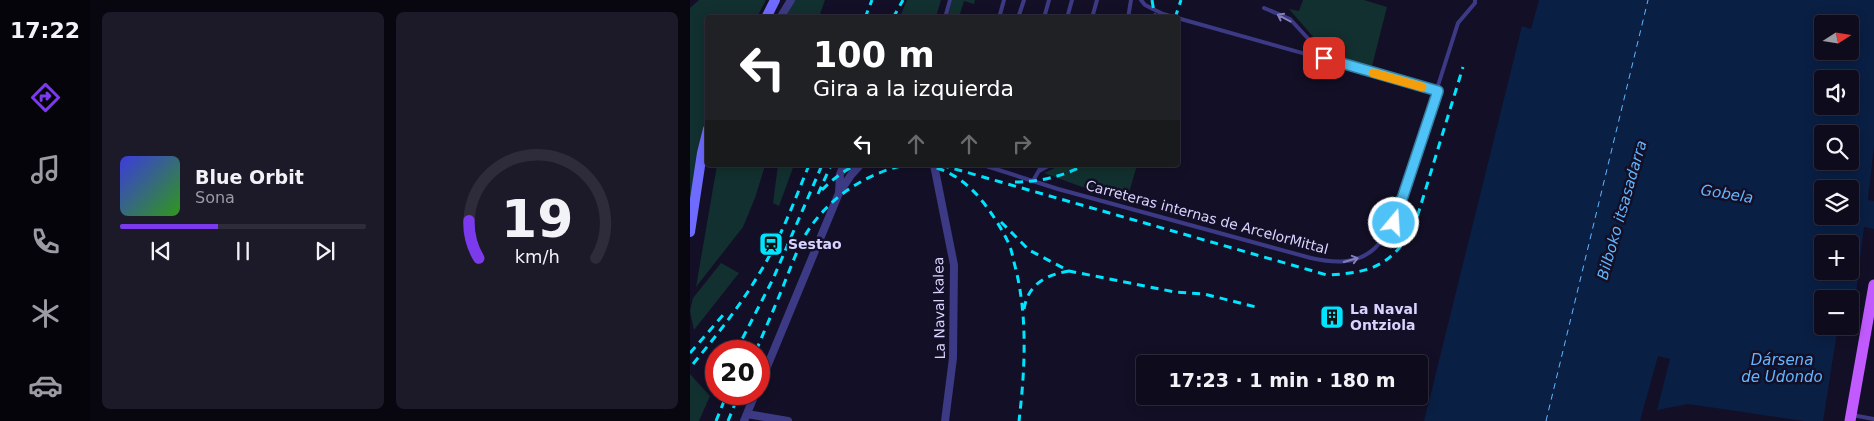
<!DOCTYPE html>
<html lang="es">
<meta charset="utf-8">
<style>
body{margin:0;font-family:"DejaVu Sans",sans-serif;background:#1c1929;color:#f1f3f6;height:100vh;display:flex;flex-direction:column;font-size:19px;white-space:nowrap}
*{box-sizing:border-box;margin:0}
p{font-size:16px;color:#9b9ba3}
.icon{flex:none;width:28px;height:28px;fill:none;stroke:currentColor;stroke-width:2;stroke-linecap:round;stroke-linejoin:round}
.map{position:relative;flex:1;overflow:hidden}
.panel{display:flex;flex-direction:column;gap:12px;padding:12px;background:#08060f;width:600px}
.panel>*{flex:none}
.top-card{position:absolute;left:15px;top:15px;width:475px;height:152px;border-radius:5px;box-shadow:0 2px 12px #0003,0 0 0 1px #2e2b3b;background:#202124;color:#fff;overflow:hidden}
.needle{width:32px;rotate:78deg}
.controls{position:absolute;left:1124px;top:15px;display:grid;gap:10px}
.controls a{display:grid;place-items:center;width:45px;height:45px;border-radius:5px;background:#0e0b1c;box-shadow:0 2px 12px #0003,0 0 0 1px #2e2b3b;font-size:25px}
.speed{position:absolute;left:15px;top:340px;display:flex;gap:10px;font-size:25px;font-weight:700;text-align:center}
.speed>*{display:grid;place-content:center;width:65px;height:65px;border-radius:50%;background:#0e0b1c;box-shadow:0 2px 12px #0003,0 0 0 1px #2e2b3b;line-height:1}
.speed .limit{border:8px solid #d22;background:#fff;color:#111}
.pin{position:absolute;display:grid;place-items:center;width:42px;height:42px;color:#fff;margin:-21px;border-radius:10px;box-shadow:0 2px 8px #0006}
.me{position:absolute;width:55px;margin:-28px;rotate:18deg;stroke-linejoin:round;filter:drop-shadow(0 0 4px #0008)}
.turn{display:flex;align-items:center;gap:18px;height:105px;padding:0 25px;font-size:22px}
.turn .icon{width:65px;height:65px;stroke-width:2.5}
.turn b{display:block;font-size:35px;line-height:42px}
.lanes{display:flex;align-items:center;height:48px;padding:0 25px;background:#0003;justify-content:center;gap:25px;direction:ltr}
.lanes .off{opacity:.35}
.panel .widget{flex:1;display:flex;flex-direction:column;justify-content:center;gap:8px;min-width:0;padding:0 18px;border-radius:8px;background:#1c1929}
.panel .dial{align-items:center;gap:0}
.dial svg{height:130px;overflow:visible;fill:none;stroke:#2e2b3b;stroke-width:7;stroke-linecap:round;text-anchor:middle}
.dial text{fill:#f1f3f6;stroke:none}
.song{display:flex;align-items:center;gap:15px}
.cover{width:60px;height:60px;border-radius:8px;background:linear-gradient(135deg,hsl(240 70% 55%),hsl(110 70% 35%))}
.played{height:5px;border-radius:2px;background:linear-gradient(90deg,#7c3aed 40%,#2e2b3b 40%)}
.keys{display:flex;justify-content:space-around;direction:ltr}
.panel .tiles{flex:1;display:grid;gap:12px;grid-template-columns:repeat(2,1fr)}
.trip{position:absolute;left:446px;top:355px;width:292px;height:50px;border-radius:5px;background:#0e0b1c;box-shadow:0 2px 12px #0003,0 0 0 1px #2e2b3b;font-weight:700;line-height:50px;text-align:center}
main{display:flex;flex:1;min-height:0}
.menu{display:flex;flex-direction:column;width:90px;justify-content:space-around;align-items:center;background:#06040b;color:#9b9ba3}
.menu .icon{width:35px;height:35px}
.menu .selected{color:#7c3aed}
.menu b{font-size:22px;color:#f1f3f6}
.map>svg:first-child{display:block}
.green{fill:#12302f}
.water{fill:#0a1f44;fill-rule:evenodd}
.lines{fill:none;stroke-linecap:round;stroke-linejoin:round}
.ferry{stroke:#62b6ff;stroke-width:1;stroke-dasharray:6 5;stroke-linecap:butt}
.lane{stroke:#3d3a85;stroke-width:4}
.street{stroke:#3d3a85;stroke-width:8}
.secondary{stroke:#6f6bff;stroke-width:10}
.primary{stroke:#c25bff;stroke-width:11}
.rail{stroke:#00e5ff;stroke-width:3;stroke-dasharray:8 6;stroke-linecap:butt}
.oneway{stroke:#837fbc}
.route-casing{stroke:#337fa1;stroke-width:12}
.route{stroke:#4fc3f7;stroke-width:9}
.slow{stroke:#f59e0b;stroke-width:9}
.labels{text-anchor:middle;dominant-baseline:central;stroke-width:5;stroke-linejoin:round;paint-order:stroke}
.street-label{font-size:14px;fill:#d9d4ff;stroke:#130f26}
.poi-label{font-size:14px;font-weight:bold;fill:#d9d4ff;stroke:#130f26;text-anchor:start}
.water-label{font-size:15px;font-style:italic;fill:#62b6ff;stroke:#130f26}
</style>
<main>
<nav class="menu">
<b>17:22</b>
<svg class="icon selected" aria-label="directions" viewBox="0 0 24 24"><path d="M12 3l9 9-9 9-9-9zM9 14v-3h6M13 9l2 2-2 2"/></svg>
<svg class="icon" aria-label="music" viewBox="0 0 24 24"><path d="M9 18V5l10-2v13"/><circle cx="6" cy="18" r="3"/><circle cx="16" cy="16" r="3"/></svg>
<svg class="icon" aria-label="phone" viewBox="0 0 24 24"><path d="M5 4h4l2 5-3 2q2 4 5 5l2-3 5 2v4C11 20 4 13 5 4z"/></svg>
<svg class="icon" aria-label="climate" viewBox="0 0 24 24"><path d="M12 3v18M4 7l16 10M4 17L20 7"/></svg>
<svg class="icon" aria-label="car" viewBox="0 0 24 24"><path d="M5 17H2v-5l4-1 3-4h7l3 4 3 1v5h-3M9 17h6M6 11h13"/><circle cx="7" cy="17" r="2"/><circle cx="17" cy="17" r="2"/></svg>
</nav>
<section class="panel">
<div class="tiles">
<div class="widget">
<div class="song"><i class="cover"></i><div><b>Blue Orbit</b><p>Sona</p></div></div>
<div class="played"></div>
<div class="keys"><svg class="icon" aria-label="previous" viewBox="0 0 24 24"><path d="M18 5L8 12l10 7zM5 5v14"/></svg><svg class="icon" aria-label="pause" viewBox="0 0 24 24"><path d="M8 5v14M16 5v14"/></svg><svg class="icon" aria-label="next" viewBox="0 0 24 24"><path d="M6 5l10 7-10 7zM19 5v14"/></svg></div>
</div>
<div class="widget dial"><svg viewBox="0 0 100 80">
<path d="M14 69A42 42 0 1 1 86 69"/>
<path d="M14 69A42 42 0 0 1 8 46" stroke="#7c3aed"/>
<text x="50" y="56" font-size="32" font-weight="700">19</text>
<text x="50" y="72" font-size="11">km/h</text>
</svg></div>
</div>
</section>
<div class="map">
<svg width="1184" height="421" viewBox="0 0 1184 421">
<rect width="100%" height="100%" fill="#130f26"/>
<path class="green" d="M9 0H76L67 17 18 18 17 121 8 156 0 205V8Z
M105 0H135L129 17 93 18Z
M217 0H251L246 17H210Z
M262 0H285L284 4 274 1 269 17 257 18Z
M613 0H674L697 7 681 70 645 62 599 9 609 11Z
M27 165H74V169L65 198 53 227 6 287Z
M88 165H104L89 206 83 203Z
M371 165H447L436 203 354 173Z
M31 263 49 273 4 330 0 311 3 298Z
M0 374 20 396 9 421H0Z"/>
<path class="water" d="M849 0H1184V146L1178 200 1184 201V229L1174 227 1166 294 1153 292 1152 299H1132V326H1148L1133 421H1114L998 404 967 410 980 359 968 356 950 421H734L832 26 841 29ZM1132 24H1160V51H1132ZM1132 79H1160V106H1132ZM1132 134H1160V161H1132ZM1132 189H1160V216H1132ZM1132 244H1160V271H1132Z"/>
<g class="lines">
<path class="ferry" d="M856 421 958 0"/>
<path class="lane" d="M451 0 455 5 473 14 748 91
M574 8 600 19 624 45 633 58
M255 18 260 0
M309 18 314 0
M328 18 334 0
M354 18 359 0
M377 18 382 0
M402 18 407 0
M438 18 441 0
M293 165 368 189 621 258C643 263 667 265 685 248 692 241 698 231 704 223L768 23 785 3V0
M349 171 360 165
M343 181 352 165
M1162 415 1184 419"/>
<path class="street" d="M90 18 101 0
M244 165 264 265 263 358 255 421
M149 193 150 174 154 165
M69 386 149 193 161 175 170 165
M57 414 98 421
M54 421 65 394"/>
<path class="secondary" d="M76 18 85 0
M0 232 12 153 18 129"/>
<path class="primary" d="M1160 421 1184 285"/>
<path class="rail" d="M462 0 465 18
M175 18 182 0
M203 18 213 0
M485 18 491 0
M233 165C258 168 278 183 293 202 303 215 312 229 319 244 322 251 323 259 325 266 338 316 335 370 329 421
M251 165 637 275C682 273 703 265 725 224L773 67
M325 182C350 182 373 176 395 165
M132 190C142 180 153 171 166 165
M128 194 141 165
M311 222 339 250 379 271 485 292 514 294 570 308
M334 309C338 284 356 275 379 271
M46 351 83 279 132 165
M66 351C75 329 85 307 94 284 100 269 106 253 113 239 134 201 173 174 215 165
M0 353 34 314
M3 364C27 335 50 306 69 274 90 240 104 202 119 165
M26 421 37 394
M38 421 49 394"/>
</g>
<defs><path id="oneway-shaft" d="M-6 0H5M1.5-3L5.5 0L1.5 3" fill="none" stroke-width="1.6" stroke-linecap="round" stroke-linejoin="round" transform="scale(1.25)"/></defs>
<g class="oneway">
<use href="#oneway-shaft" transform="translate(594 18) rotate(-152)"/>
<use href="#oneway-shaft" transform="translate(661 260) rotate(-16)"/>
</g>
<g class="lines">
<g class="route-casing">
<path id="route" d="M634 58 748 91 704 223"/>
</g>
<use href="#route" class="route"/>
<path class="slow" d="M683 73 732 87"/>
</g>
<defs>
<g id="station-square" transform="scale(1.25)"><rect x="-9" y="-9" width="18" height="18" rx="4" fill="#00e5ff" stroke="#130f26"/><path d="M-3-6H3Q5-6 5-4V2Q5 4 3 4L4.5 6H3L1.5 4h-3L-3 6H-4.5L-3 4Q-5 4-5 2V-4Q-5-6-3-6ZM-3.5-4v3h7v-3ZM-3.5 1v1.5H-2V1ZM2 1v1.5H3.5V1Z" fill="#111"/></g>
<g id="building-square" transform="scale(1.25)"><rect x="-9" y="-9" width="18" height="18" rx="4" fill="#00e5ff" stroke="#130f26"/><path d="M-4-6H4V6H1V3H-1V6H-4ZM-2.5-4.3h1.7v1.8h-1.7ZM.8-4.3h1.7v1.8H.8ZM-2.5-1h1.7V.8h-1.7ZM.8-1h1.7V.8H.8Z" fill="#111"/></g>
</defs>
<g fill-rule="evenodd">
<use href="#station-square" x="81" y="244"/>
<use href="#building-square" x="642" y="317"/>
</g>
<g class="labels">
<g class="street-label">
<text transform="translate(517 217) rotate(15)">Carreteras internas de ArcelorMittal</text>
<text transform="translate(249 308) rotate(-91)">La Naval kalea</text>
</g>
<g class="poi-label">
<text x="98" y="244">Sestao</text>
<text x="660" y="309">La Naval<tspan x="660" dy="16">Ontziola</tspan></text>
</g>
<g class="water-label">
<text transform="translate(1037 194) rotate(9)">Gobela</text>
<text transform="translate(932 210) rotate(-74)">Bilboko itsasadarra</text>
<text x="1092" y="360">Dársena<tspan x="1092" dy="17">de Udondo</tspan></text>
</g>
</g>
</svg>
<div class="controls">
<a><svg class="needle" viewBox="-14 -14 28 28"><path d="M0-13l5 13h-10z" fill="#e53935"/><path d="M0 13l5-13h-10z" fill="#9b9ba3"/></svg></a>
<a><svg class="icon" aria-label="sound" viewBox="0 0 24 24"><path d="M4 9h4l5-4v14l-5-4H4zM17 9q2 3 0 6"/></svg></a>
<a><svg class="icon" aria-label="search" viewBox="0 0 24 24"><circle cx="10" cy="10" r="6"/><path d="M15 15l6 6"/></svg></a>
<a><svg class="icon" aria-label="layers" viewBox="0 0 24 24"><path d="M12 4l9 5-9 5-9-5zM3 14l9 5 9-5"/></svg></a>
<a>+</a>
<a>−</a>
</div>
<div class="speed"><div class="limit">20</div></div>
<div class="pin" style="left:634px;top:58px;background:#d93025"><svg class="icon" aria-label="arrive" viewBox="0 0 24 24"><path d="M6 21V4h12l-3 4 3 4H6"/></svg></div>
<svg class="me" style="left:704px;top:223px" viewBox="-20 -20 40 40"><circle r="17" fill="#4fc3f7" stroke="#fff" stroke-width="3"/><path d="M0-11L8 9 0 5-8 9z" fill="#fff"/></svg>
<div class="trip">17:23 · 1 min · 180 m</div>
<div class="top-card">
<div class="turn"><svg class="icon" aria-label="left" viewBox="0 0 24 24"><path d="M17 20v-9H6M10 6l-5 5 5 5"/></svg><div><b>100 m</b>Gira a la izquierda</div></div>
<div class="lanes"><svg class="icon" aria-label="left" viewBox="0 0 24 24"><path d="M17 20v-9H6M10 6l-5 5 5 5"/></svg><svg class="icon off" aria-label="ahead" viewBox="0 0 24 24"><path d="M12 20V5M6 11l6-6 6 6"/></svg><svg class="icon off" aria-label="ahead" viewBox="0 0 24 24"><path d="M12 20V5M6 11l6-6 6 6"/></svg><svg class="icon off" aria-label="right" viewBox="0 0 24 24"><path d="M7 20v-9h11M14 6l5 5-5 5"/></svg></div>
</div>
</div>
</main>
